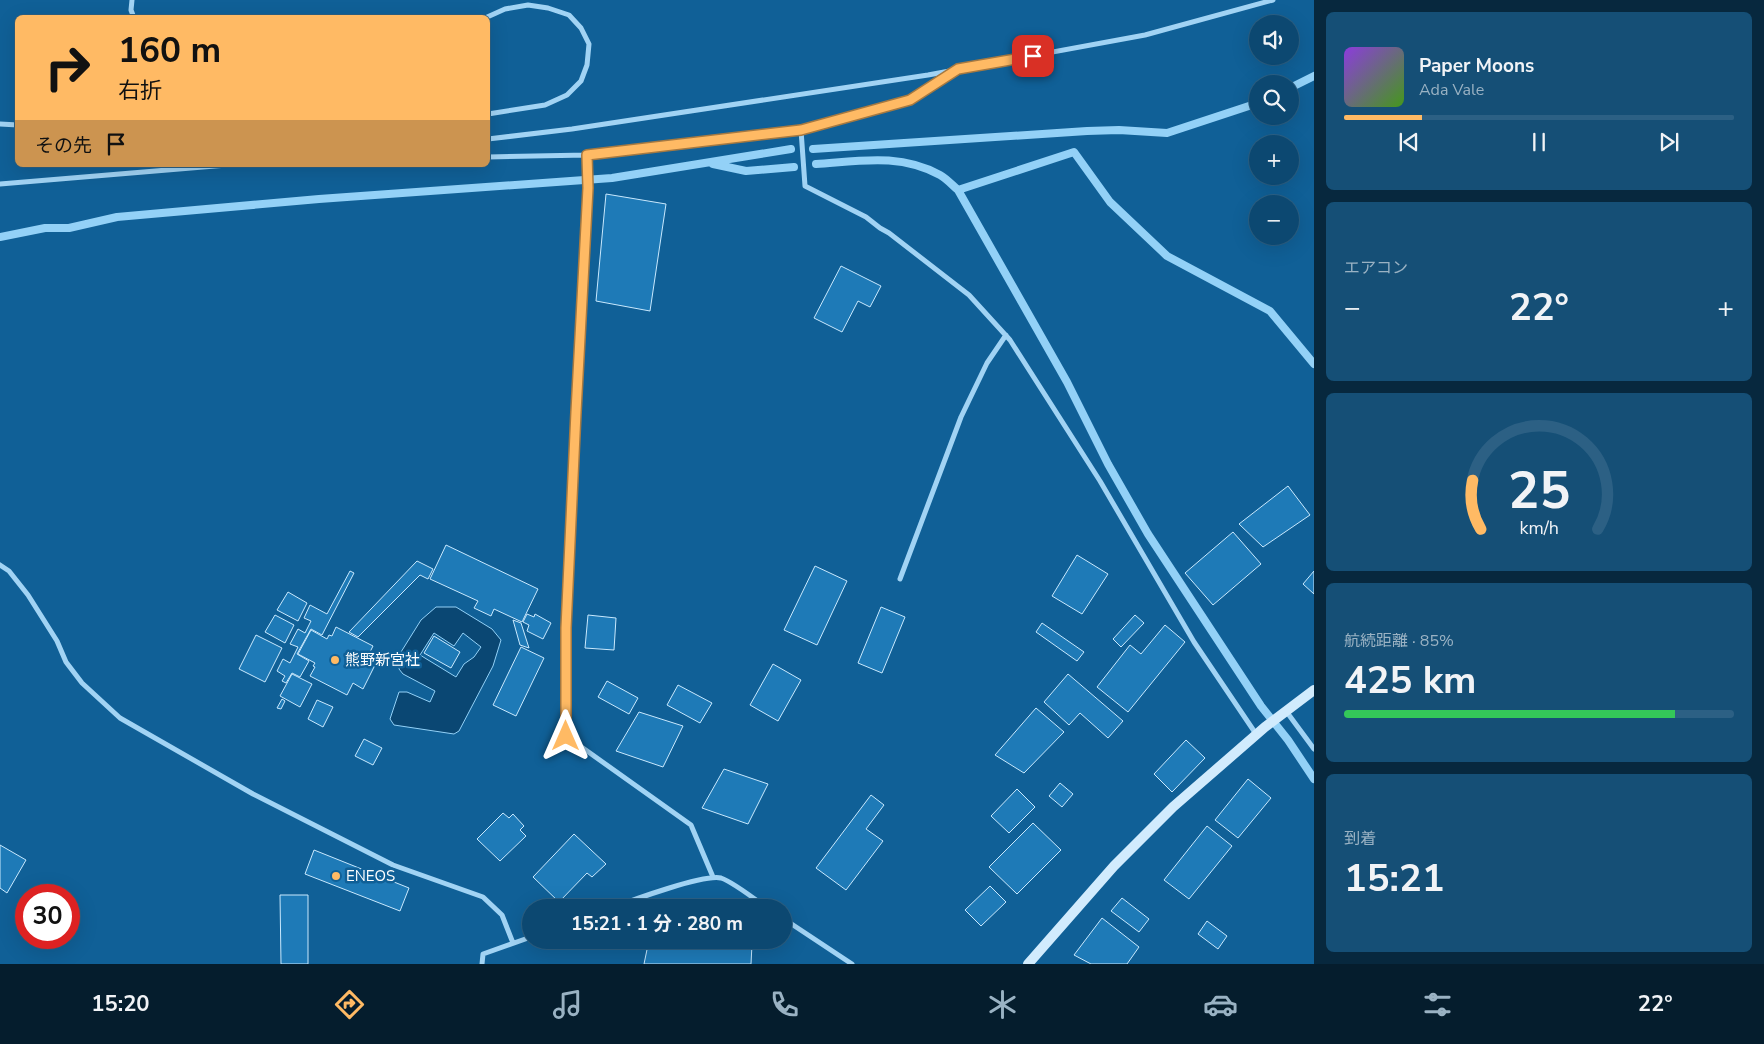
<!DOCTYPE html>
<html lang="ja">
<meta charset="utf-8">
<style>
body{margin:0;font-family:"Nunito Sans","Noto Sans JP",sans-serif;background:#154f76;color:#f1f3f6;height:100vh;display:flex;flex-direction:column;font-size:19px;white-space:nowrap}
*{box-sizing:border-box;margin:0}
p{font-size:16px;color:#9ab2c3}
.icon{flex:none;width:28px;height:28px;fill:none;stroke:currentColor;stroke-width:2;stroke-linecap:round;stroke-linejoin:round}
.map{position:relative;flex:1;overflow:hidden}
.drawer{display:flex;flex-direction:column;gap:12px;padding:12px;background:#07283e;width:450px}
.drawer>*{flex:none}
.top-card{position:absolute;left:15px;top:15px;width:475px;height:152px;border-radius:8px;box-shadow:0 5px 20px #0002,0 0 0 1px #2c6084;background:#ffba64;color:#111;overflow:hidden}
.tools{position:absolute;left:1249px;top:15px;display:grid;gap:10px}
.tools a{display:grid;place-items:center;width:50px;height:50px;border-radius:50%;background:#0c4871;box-shadow:0 5px 20px #0002,0 0 0 1px #2c6084;font-size:25px}
.speed{position:absolute;left:15px;top:884px;display:flex;gap:10px;font-size:25px;font-weight:700;text-align:center}
.speed>*{display:grid;place-content:center;width:65px;height:65px;border-radius:50%;background:#0c4871;box-shadow:0 5px 20px #0002,0 0 0 1px #2c6084;line-height:1}
.speed .limit{border:8px solid #d22;background:#fff;color:#111}
.pin{position:absolute;display:grid;place-items:center;width:42px;height:42px;color:#fff;margin:-21px;border-radius:10px;box-shadow:0 2px 8px #0006}
.me{position:absolute;width:55px;margin:-28px;rotate:0deg;stroke-linejoin:round;filter:drop-shadow(0 0 4px #0008)}
.turn{display:flex;align-items:center;gap:18px;height:105px;padding:0 20px;font-size:22px}
.turn .icon{width:65px;height:65px;stroke-width:2.5}
.turn b{display:block;font-size:35px;line-height:42px}
.then{display:flex;align-items:center;height:48px;padding:0 20px;background:#0003;gap:10px;font-size:19px}
.big{font-size:38px;font-weight:700;line-height:1.1}
.drawer .tile{flex:1;display:flex;flex-direction:column;justify-content:center;gap:8px;min-width:0;padding:0 18px;border-radius:8px;background:#154f76}
.drawer .dial{align-items:center;gap:0}
.dial svg{height:130px;overflow:visible;fill:none;stroke:#2c6084;stroke-width:7;stroke-linecap:round;text-anchor:middle}
.dial text{fill:#f1f3f6;stroke:none}
.song{display:flex;align-items:center;gap:15px}
.cover{width:60px;height:60px;border-radius:8px;background:linear-gradient(135deg,hsl(270 70% 55%),hsl(100 70% 35%))}
.played{height:5px;border-radius:2px;background:linear-gradient(90deg,#ffba64 20%,#2c6084 20%)}
.keys{display:flex;justify-content:space-around;direction:ltr}
.heat{display:flex;justify-content:space-between;align-items:center;font-size:28px;direction:ltr}
.charge{height:8px;border-radius:4px;background:linear-gradient(90deg,#34c759 85%,#2c6084 0)}
.trip{position:absolute;left:522px;top:899px;width:270px;height:50px;border-radius:25px;background:#0c4871;box-shadow:0 5px 20px #0002,0 0 0 1px #2c6084;font-weight:700;line-height:50px;text-align:center}
.tab-bar{display:flex;height:80px;justify-content:space-around;align-items:center;background:#051d2d;color:#9ab2c3}
.tab-bar .icon{width:35px;height:35px}
.tab-bar .selected{color:#ffba64}
.tab-bar b{font-size:22px;color:#f1f3f6}
main{display:flex;flex:1;min-height:0}
.map>svg:first-child{display:block}
.water{fill:#0a4773;stroke:#93d1f7;fill-rule:evenodd}
.lines{fill:none;stroke-linecap:round;stroke-linejoin:round}
.stream{stroke:#93d1f7;stroke-width:8}
.building{fill:#1e7ab7;stroke:#c9e9fe}
.street{stroke:#a1d3f4;stroke-width:5}
.secondary{stroke:#d1ebfd;stroke-width:10}
.route-casing{stroke:#a67941;stroke-width:12}
.route{stroke:#ffba64;stroke-width:9}
.poi-dot{fill:#ffba64;stroke:#106097;stroke-width:2}
.labels{text-anchor:middle;dominant-baseline:central;stroke-width:5;stroke-linejoin:round;paint-order:stroke}
.poi-label{font-size:15px;fill:#fff;stroke:#106097;text-anchor:start}
</style>
<main>
<div class="map">
<svg width="1314" height="964" viewBox="0 0 1314 964">
<rect width="100%" height="100%" fill="#106097"/>
<path class="water" d="M436 607H456L492 629 501 640 493 666 459 731 454 734 394 725 390 719 399 692H407L430 702 435 691 403 674 399 669 401 652 421 620ZM434 633 454 646 463 633 481 647 474 657 464 664 456 677 420 655Z"/>
<g class="lines">
<path class="stream" d="M1290 88 1314 76
M813 149 1087 131 1119 130 1167 133 1258 103
M713 164 746 171 794 167
M816 164C860 161 900 153 940 175 947 179 952 185 958 190L1067 382 1108 464 1148 534 1261 706 1288 740 1314 779
M958 190 1074 152 1110 202 1167 256 1270 311 1314 364
M0 237 45 228H69L117 217 319 199 612 178 791 149"/>
</g>
<path class="building" d="M606 194 666 204 650 311 596 301Z
M841 266 881 286 870 307 858 301 842 332 814 318Z
M1288 486 1310 515 1263 547 1239 524Z
M1233 532 1261 564 1213 605 1185 573Z
M446 545 538 589 522 622 494 609 491 616 474 608 478 601 430 579Z
M1077 555 1108 574 1082 614 1052 596Z
M417 561 433 569 428 579 420 575 358 637 349 632Z
M815 566 847 581 817 645 784 630Z
M350 571 354 573 322 635 311 629 297 654 309 661 300 677 292 673 286 683 282 681 285 676 277 671 283 659 290 663 298 647 290 644 298 629 305 633 311 621 304 618 310 605 327 614Z
M1314 571V594L1303 584Z
M288 592 307 603 298 621 277 610Z
M881 607 905 617 882 673 858 663Z
M527 614 534 617 535 614 551 623 543 639 527 631 529 625 523 622Z
M275 615 294 625 285 643 265 632Z
M588 615 616 618 614 650 585 648Z
M1135 615 1144 623 1121 647 1113 639Z
M513 620 521 623 529 648 520 645Z
M1042 623 1084 652 1077 661 1036 632Z
M1165 625 1185 642 1128 712 1097 687 1130 645 1141 654Z
M336 627 373 646 366 660 375 665 363 689 353 683 347 695 310 676 315 667 313 666 315 663 298 654 311 630 327 639 329 635 332 636Z
M256 635 282 648 265 682 239 669Z
M434 636 460 652 451 668 424 653Z
M521 647 544 658 516 716 493 705Z
M773 664 801 680 778 721 750 705Z
M292 674 312 684 300 707 280 696Z
M1068 674 1123 721 1108 738 1080 713 1069 725 1044 702Z
M607 681 638 698 629 714 598 697Z
M678 685 712 703 700 723 667 705Z
M282 699 285 701 281 709 277 708Z
M317 700 333 707 323 727 308 719Z
M1036 708 1064 732 1024 773 995 755Z
M639 712 683 726 663 767 616 751Z
M364 739 382 748 373 765 355 756Z
M1186 740 1205 758 1172 792 1154 774Z
M724 769 768 784 748 824 702 808Z
M1248 779 1271 798 1238 838 1215 820Z
M1060 783 1073 794 1062 807 1049 796Z
M1017 789 1035 807 1009 833 991 816Z
M871 795 884 805 866 829 883 841 846 890 816 868Z
M503 813 509 818 513 814 524 826 520 830 526 836 500 861 477 839Z
M1033 823 1061 850 1017 894 989 867Z
M1207 826 1232 846 1189 899 1164 880Z
M574 834 606 864 592 877 587 873 559 902 533 877Z
M0 845 26 860 7 893 0 888Z
M314 850 409 888 400 911 305 874Z
M990 886 1006 902 981 926 965 910Z
M280 895H308V964H281Z
M1122 898 1149 919 1139 932 1111 911Z
M1102 918 1139 947 1127 964H1091L1074 955Z
M1207 921 1227 936 1218 949 1198 934Z
M649 940H719L752 944 751 964H644Z"/>
<g class="lines">
<path class="street" d="M132 0 131 10 134 18
M485 18 505 9 528 5 548 8 569 15 581 28 589 44 587 65 581 81 567 95 545 105 488 114
M958 69 910 100 801 130 805 186 866 217 880 228 889 233 969 295 1010 340 1100 481 1194 642 1256 734
M0 124 18 125
M488 139 572 129 928 75 1145 35 1273 0
M488 157 587 155
M0 184 227 165
M0 565 9 571 28 595 57 641 66 662 82 683 120 718 253 794 393 865 483 897 502 915 513 943
M900 579 961 417 987 363 1006 335
M1286 711 1314 749
M713 877 691 825 566 736C566 553 578 370 588 188L587 155 801 130
M613 908C632 900 704 874 721 878 733 882 756 900 767 908
M784 919 852 964
M482 964 483 954 531 937"/>
<path class="secondary" d="M1028 964 1114 866 1173 807 1265 727 1314 690"/>
</g>
<g class="lines">
<g class="route-casing">
<path id="route" d="M566 736V628L576 412 588 188 587 155 801 130 910 100 958 69 1033 56"/>
</g>
<use href="#route" class="route"/>
</g>
<g class="poi-dot">
<circle cx="335" cy="660" r="5"/>
<circle cx="336" cy="876" r="5"/>
</g>
<g class="labels">
<g class="poi-label">
<text x="345" y="660">熊野新宮社</text>
<text x="346" y="876">ENEOS</text>
</g>
</g>
</svg>
<div class="tools">
<a><svg class="icon" aria-label="sound" viewBox="0 0 24 24"><path d="M4 9h4l5-4v14l-5-4H4zM17 9q2 3 0 6"/></svg></a>
<a><svg class="icon" aria-label="search" viewBox="0 0 24 24"><circle cx="10" cy="10" r="6"/><path d="M15 15l6 6"/></svg></a>
<a>+</a>
<a>−</a>
</div>
<div class="speed"><div class="limit">30</div></div>
<div class="pin" style="left:1033px;top:56px;background:#d93025"><svg class="icon" aria-label="arrive" viewBox="0 0 24 24"><path d="M6 21V4h12l-3 4 3 4H6"/></svg></div>
<svg class="me" style="left:566px;top:736px" viewBox="-20 -20 40 40"><path d="M0-17L14 15 0 8-14 15z" fill="#ffba64" stroke="#fff" stroke-width="4"/></svg>
<div class="trip">15:21 · 1 分 · 280 m</div>
<div class="top-card">
<div class="turn"><svg class="icon" aria-label="right" viewBox="0 0 24 24"><path d="M7 20v-9h11M14 6l5 5-5 5"/></svg><div><b>160 m</b>右折</div></div>
<div class="then">その先<svg class="icon" aria-label="arrive" viewBox="0 0 24 24"><path d="M6 21V4h12l-3 4 3 4H6"/></svg></div>
</div>
</div>
<section class="drawer">
<div class="tile">
<div class="song"><i class="cover"></i><div><b>Paper Moons</b><p>Ada Vale</p></div></div>
<div class="played"></div>
<div class="keys"><svg class="icon" aria-label="previous" viewBox="0 0 24 24"><path d="M18 5L8 12l10 7zM5 5v14"/></svg><svg class="icon" aria-label="pause" viewBox="0 0 24 24"><path d="M8 5v14M16 5v14"/></svg><svg class="icon" aria-label="next" viewBox="0 0 24 24"><path d="M6 5l10 7-10 7zM19 5v14"/></svg></div>
</div>
<div class="tile"><p>エアコン</p>
<div class="heat"><a>−</a><b class="big">22°</b><a>+</a></div>
</div>
<div class="tile dial"><svg viewBox="0 0 100 80">
<path d="M14 69A42 42 0 1 1 86 69"/>
<path d="M14 69A42 42 0 0 1 9 39" stroke="#ffba64"/>
<text x="50" y="56" font-size="32" font-weight="700">25</text>
<text x="50" y="72" font-size="11">km/h</text>
</svg></div>
<div class="tile"><p>航続距離 · 85%</p><b class="big">425 km</b><div class="charge"></div></div>
<div class="tile"><p>到着</p><b class="big">15:21</b></div>
</section>
</main>
<nav class="tab-bar">
<b>15:20</b>
<svg class="icon selected" aria-label="directions" viewBox="0 0 24 24"><path d="M12 3l9 9-9 9-9-9zM9 14v-3h6M13 9l2 2-2 2"/></svg>
<svg class="icon" aria-label="music" viewBox="0 0 24 24"><path d="M9 18V5l10-2v13"/><circle cx="6" cy="18" r="3"/><circle cx="16" cy="16" r="3"/></svg>
<svg class="icon" aria-label="phone" viewBox="0 0 24 24"><path d="M5 4h4l2 5-3 2q2 4 5 5l2-3 5 2v4C11 20 4 13 5 4z"/></svg>
<svg class="icon" aria-label="climate" viewBox="0 0 24 24"><path d="M12 3v18M4 7l16 10M4 17L20 7"/></svg>
<svg class="icon" aria-label="car" viewBox="0 0 24 24"><path d="M5 17H2v-5l4-1 3-4h7l3 4 3 1v5h-3M9 17h6M6 11h13"/><circle cx="7" cy="17" r="2"/><circle cx="17" cy="17" r="2"/></svg>
<svg class="icon" aria-label="filters" viewBox="0 0 24 24"><path d="M4 7h16M4 17h16"/><circle cx="9" cy="7" r="2"/><circle cx="15" cy="17" r="2"/></svg>
<b>22°</b>
</nav>
